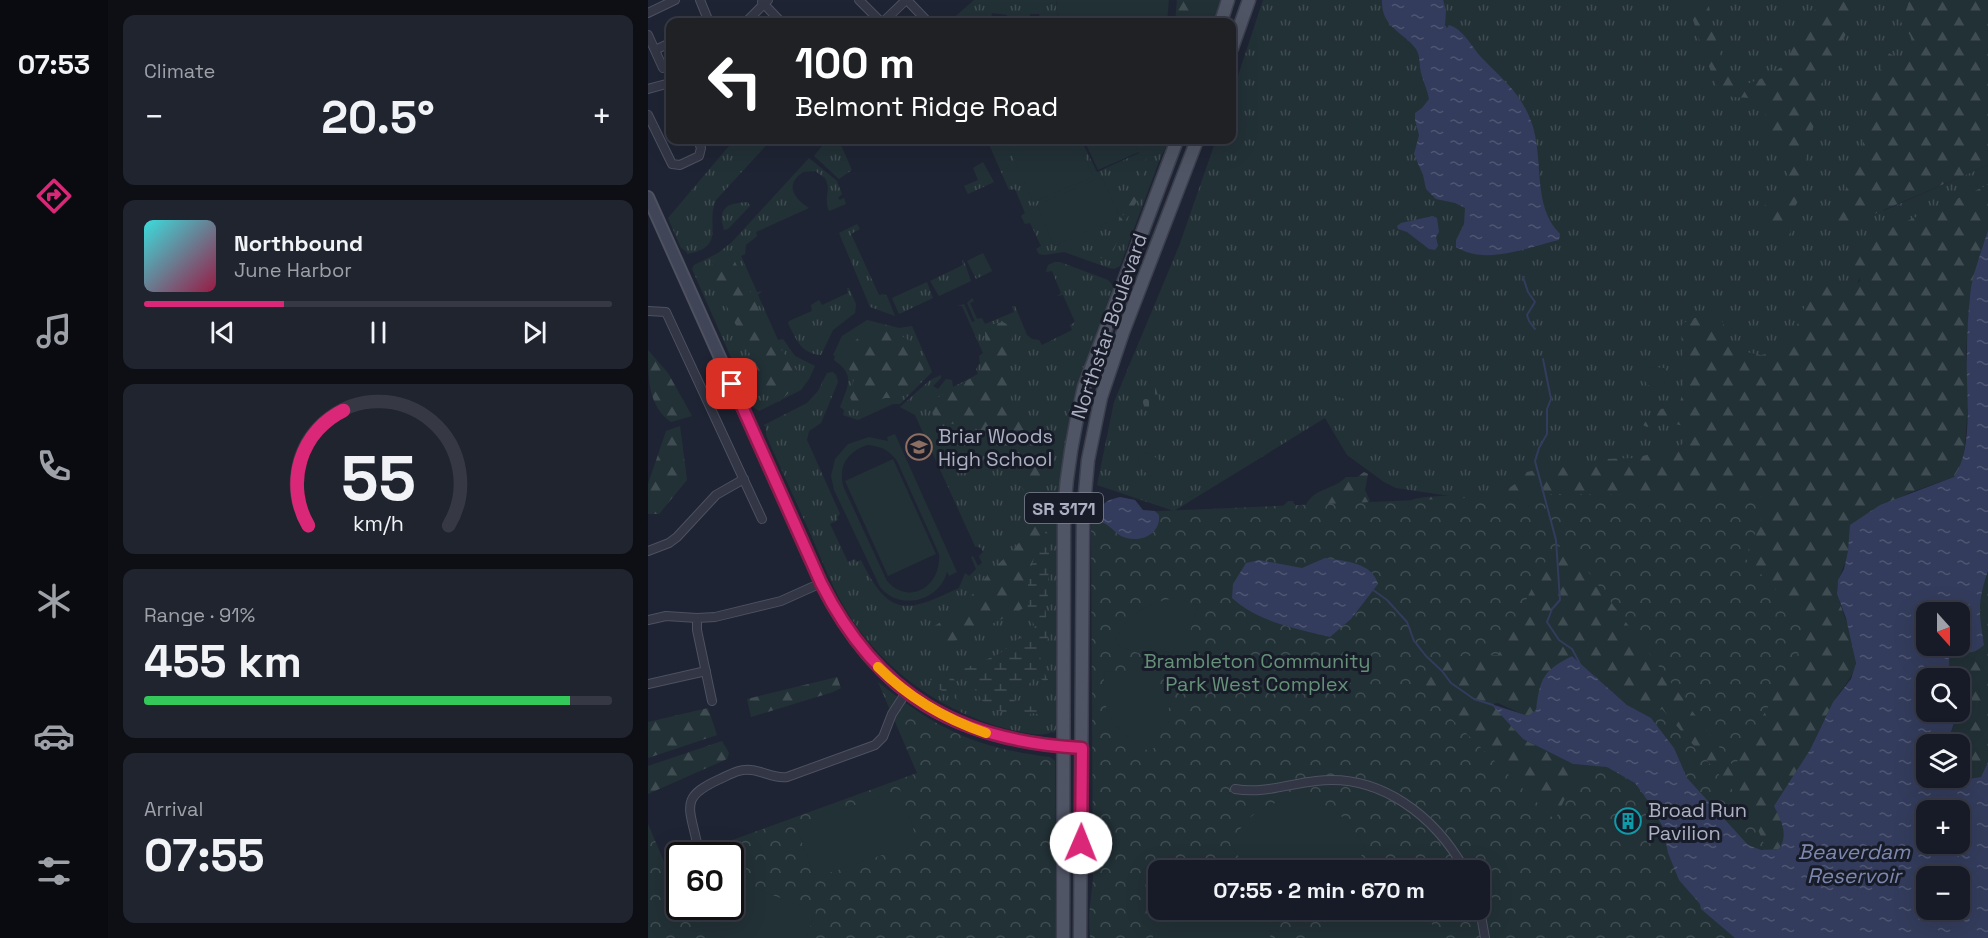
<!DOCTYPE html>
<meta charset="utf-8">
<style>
body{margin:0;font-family:"Space Grotesk",sans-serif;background:#20242f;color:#f1f3f6;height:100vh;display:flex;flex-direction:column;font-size:22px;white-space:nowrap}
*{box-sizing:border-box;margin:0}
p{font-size:20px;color:#9ea1a7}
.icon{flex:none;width:33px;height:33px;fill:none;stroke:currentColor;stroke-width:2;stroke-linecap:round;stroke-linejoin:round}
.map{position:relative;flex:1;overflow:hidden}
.side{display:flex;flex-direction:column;gap:15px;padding:15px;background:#0d0f15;width:540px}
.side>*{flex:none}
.banner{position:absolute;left:18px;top:18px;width:570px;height:126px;border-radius:12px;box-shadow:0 6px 24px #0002,0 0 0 2px #363944;background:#202124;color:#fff;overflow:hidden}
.needle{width:39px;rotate:159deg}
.controls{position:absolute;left:1268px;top:602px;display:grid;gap:12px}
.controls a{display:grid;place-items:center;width:54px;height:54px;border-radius:12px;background:#171b27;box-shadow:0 6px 24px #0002,0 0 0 2px #363944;font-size:30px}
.speed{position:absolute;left:18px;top:842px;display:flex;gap:12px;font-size:30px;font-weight:700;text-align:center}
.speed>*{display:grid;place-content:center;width:78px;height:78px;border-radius:50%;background:#171b27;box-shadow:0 6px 24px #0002,0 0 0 2px #363944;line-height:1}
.speed .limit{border:3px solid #111;border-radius:9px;background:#fff;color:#111}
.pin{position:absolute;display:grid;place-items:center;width:51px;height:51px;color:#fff;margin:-26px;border-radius:12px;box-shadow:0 3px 9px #0006}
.me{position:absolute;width:66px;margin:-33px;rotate:1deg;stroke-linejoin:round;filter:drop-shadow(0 0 4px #0008)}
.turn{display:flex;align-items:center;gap:21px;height:126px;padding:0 30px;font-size:27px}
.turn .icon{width:78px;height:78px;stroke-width:2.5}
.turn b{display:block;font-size:42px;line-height:51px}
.big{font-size:45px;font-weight:700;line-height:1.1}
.side .card{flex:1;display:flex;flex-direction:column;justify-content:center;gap:9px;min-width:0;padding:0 21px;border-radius:12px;background:#20242f}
.side .dial{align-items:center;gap:0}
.dial svg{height:156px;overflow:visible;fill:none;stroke:#363944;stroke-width:7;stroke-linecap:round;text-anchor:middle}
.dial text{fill:#f1f3f6;stroke:none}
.song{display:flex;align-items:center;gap:18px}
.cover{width:72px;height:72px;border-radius:9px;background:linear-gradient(135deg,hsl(180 70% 55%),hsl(340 70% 35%))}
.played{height:6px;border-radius:3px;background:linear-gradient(90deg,#db2777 30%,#363944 30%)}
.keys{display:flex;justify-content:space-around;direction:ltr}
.heat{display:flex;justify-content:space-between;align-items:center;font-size:33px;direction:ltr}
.charge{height:9px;border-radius:4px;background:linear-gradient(90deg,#34c759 91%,#363944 0)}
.trip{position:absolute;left:500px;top:860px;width:342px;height:60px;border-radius:12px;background:#171b27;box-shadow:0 6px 24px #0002,0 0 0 2px #363944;font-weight:700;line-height:60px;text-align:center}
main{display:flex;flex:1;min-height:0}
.tab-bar{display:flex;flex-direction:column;width:108px;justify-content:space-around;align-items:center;background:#090b10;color:#9ea1a7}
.tab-bar .icon{width:42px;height:42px}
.tab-bar .on{color:#db2777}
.tab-bar b{font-size:27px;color:#f1f3f6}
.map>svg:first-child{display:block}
.grass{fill:url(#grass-tufts)}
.forest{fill:url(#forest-firs)}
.wetland{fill:url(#wetland-marsh)}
.cemetery{fill:url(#cemetery-stones)}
.park{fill:url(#park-crowns);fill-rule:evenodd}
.garden{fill:#223136;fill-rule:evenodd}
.water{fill:url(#water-ripples);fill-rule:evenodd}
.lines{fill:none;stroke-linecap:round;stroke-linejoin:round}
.stream{stroke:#333c5c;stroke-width:2}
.street-casing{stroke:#4d5160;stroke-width:10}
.secondary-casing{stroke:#4d5160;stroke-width:14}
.primary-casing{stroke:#3c404e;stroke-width:15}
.street{stroke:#323645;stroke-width:8}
.secondary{stroke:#414558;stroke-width:10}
.primary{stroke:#505565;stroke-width:12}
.route-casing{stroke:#8e194d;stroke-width:15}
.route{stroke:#db2777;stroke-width:10}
.slow{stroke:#f59e0b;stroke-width:10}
.labels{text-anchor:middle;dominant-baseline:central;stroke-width:6;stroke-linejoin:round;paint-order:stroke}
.shield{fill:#181c29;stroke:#808494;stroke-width:1.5}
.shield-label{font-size:18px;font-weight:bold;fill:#acb0c2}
.street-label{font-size:20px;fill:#acb0c2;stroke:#181c29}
.poi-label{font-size:20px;fill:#acb0c2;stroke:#181c29;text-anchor:start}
.park-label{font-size:20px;fill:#659178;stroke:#181c29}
.water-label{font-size:21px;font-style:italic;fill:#7d88af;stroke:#181c29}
</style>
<main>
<nav class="tab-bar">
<b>07:53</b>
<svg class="icon on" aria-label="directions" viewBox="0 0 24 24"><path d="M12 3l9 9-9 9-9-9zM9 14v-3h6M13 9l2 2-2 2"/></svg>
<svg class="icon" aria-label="music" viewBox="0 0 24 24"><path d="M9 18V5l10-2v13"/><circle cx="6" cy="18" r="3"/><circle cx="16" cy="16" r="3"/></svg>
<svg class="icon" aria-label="phone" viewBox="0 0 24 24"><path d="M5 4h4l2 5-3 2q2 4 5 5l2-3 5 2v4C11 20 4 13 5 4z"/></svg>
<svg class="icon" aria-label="climate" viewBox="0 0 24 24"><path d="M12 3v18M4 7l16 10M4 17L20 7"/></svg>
<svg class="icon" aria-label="car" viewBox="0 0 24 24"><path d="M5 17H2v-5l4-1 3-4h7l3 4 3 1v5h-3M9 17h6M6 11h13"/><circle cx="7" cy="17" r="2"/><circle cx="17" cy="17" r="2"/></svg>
<svg class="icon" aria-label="filters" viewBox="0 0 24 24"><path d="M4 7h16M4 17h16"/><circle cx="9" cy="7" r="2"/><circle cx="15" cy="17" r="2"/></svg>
</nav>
<section class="side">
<div class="card"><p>Climate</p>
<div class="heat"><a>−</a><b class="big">20.5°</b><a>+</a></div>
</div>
<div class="card">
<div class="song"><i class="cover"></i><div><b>Northbound</b><p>June Harbor</p></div></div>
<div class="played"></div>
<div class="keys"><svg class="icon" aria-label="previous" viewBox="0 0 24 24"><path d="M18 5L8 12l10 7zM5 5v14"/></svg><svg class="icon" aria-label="pause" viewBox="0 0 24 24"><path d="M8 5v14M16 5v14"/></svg><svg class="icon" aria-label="next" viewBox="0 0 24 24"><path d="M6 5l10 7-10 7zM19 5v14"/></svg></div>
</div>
<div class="card dial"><svg viewBox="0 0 100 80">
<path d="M14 69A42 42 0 1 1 86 69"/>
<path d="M14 69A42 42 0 0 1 32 10" stroke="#db2777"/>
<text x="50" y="56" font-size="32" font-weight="700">55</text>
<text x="50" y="72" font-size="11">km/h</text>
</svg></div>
<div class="card"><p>Range · 91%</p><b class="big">455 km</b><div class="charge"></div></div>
<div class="card"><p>Arrival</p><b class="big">07:55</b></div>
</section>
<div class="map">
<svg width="1340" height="938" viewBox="0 0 1340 938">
<defs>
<pattern id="grass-tufts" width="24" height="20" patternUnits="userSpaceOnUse" patternTransform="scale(1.5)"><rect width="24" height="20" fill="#223136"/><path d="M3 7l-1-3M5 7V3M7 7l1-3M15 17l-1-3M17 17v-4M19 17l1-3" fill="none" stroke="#3f4c51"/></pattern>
<pattern id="forest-firs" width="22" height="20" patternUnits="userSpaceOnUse" patternTransform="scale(1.5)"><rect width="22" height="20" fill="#223136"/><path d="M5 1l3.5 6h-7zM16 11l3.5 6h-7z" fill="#3f4c51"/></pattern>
<pattern id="wetland-marsh" width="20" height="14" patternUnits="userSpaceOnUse" patternTransform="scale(1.5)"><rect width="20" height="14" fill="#223136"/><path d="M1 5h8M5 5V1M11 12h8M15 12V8" fill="none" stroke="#3f4c51"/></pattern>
<pattern id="cemetery-stones" width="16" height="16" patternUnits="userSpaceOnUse" patternTransform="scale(1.5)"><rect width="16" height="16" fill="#223136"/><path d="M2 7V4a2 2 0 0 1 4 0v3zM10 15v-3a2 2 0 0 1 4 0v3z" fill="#3f4c51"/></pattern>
<pattern id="park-crowns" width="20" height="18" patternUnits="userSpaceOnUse" patternTransform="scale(1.5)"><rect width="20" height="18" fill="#223136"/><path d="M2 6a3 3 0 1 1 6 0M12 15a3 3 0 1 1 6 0" fill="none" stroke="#3f4c51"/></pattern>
<pattern id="water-ripples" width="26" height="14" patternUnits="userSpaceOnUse" patternTransform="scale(1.5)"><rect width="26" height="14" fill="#333c5c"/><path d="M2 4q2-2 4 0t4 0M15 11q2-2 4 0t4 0" fill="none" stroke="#4e5672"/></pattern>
</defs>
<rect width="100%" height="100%" fill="#1f2434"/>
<path class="grass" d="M326 0H408L410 22H394L391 14H382L381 20 359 19V15L344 13 343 18 326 21V22H301Z
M529 0H577L569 22H527Z
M615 0H1316L1235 211 1340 165V185L1225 238 1207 291 1046 466 809 497 748 488 736 482 699 455 677 418 526 511 449 485 466 402 531 246 568 140H584V94Z
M86 140H123L68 200C57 225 79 247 39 254V252L33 248 20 218Z
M179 140 191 141 204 170 191 179 166 156Z
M339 140H433L449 172 491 153 485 140H522L513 156 472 266 466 269 461 268 416 252 396 255 391 254 388 249 393 246 382 223 377 224 373 216 377 213 367 189 361 190Z
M161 158 189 181 194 194 190 198 192 200 196 198 198 204 181 211C175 195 184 193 177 178L167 171 155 172C136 185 146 199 161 208L108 232 109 236 98 245 97 254 93 256 109 292 114 291 110 295 130 340 135 339 147 356 167 366 161 379 153 390 111 411 105 407 44 269 46 265 70 253 84 242Z
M335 162 346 182 320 194 316 186 330 180 325 168Z
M100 202 102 206 80 229 76 230C69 208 79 203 100 202Z
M209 224 212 229 203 234 231 295 236 294 239 296 247 316 222 307 191 233Z
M335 253 344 271 328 279 319 261Z
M314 260 316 261 323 281 291 296 282 281 315 265Z
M407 262H412L460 280 467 288 439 366 408 608V729L406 733 404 732C393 739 359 729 346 725 288 707 236 669 203 618 186 592 175 563 163 535 148 502 133 469 118 435V427L116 425 159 403 170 391 179 373 185 372 188 375 190 382 173 423 161 431 159 440 192 514 189 517 190 520 182 524 200 562 207 559 209 562 213 560C241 618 258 613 311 588L317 573 321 576 328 569 323 557 325 556 330 566 334 563 331 556 335 552 333 548 327 546 267 415 252 407 282 380 293 375V378L285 386 290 389 298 379 304 380 305 387 330 374 328 369 332 363 331 356 335 353 314 306H309L316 304 324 322 327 321 319 303 324 298 326 301 322 303 329 319 334 318 337 324 366 312 364 306H367L379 335 384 339 391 340 394 345 424 330 422 325 427 322 415 295 409 296 413 293 404 271 398 272 400 265Z
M279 282 285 298 251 314 244 298Z
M199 288H201L208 304 207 313 185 330 173 355C153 354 148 339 140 323L141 321 164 311 163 305 171 300 174 305 200 293Z
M219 320 251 328 264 326 284 372 252 404H245L210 420 195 415 196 410 192 407C200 386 208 375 186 360L187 356 185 355 194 336Z"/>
<path class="forest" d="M529 0H556L557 12 552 22H530Z
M1040 0H1060C1064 25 1072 70 1091 87L1120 76 1138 64 1146 44 1173 0H1215L1205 15 1201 30 1188 49 1172 87 1171 103 1155 171 1151 200 1141 216 1143 238 1128 236 1118 223 1112 209 1142 187V178C1136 170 1138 165 1134 157 1129 147 1119 142 1117 130 1116 123 1120 117 1116 108 1107 90 1084 104 1072 91 1067 86 1040 9 1040 0Z
M1256 0H1340V165L1194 228 1183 225 1214 150 1220 105 1239 52 1259 63 1269 46 1253 22 1260 5Z
M496 140 501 141 496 173 489 193V201L478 220 462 259 452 258 463 244 464 229 474 216 479 213 476 211 481 204 478 199 492 176 491 159 495 153Z
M1340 185V230L1322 293 1318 354 1321 388 1317 445 1313 467 1306 477 1261 493 1203 525C1202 534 1202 543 1200 552 1198 566 1186 581 1190 596 1194 614 1212 647 1207 666 1203 682 1191 690 1184 705 1164 742 1149 783 1133 822 1137 833 1138 839 1131 849L1113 850 1003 719 979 705 924 656 893 683 888 710 880 717 850 703 844 704 875 739 925 764 959 767 987 783 831 870 634 507 640 501H645L647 506 658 505C666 488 686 490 698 477H709L716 472 720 474 717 490 722 501 716 505H756L766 499 778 497 837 493 861 488 867 484 871 474 899 467 912 468 956 459 988 458 1033 445 1038 440 1040 432 1037 426 1016 422 999 427 995 425C1001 410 1019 408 1032 402 1041 376 1031 351 1034 324 1045 317 1056 315 1069 314L1072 317 1085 344 1098 352 1113 355 1127 352 1143 340 1156 308 1171 284 1177 282 1206 287 1212 281 1210 269 1197 254 1207 244Z
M77 255 86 260 108 303 120 332 150 372 153 378 147 387 131 402 117 391 115 381 65 278 64 262Z
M355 322 362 326 364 338 358 360 359 381 364 403 373 425 394 460 397 473V490L392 510 393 539 388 549 381 579 380 606 311 640 293 643 286 638 285 627 308 612 324 595 341 573 364 551 375 538 379 525 382 508 364 461 356 448 344 436 333 430 287 420C283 413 283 407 287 399L330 374 338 357 337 332 341 325Z
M226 327C255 334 276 342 276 376L259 394 249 398H237L214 407H206L202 397 206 378 197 362V351L212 336Z
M0 350 20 373 44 416 23 422C0 406 0 378 0 350Z
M32 426 39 480 11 514H0V484L18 431Z
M1340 571V762L1333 777 1293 783 1280 777H1311V744H1299L1311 711V678H1302L1301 658 1304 647C1318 653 1324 656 1336 645L1330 611 1332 596Z
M189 677 193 688 185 692 103 717 99 699Z
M60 708 69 735 0 758V722Z
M74 741 81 753 79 759 0 794V766Z"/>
<path class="wetland" d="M398 531 401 536V551L400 595 397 603 400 639C388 653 392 665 400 680L396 681 386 674C382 690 374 685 362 693L368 703 379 707 397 704 398 714 394 715 383 713 381 716C372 717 346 711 339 705 333 700 329 692 324 685 320 679 315 678 313 670L349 655 387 627C385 622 381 615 380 610 377 581 385 555 398 531Z
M294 671 296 673H302L315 694 310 700 289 688 282 680 284 676Z"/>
<path class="cemetery" d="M506 383 513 405 497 410 491 388Z"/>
<path class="park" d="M911 494 1122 497 1097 558 1165 627 1086 767 921 546 905 547 850 655 783 657 775 691 907 820 918 796 963 735 1014 709 1101 809 1157 938H442L441 915 445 879 443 514ZM510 870H831V909H510Z
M230 682C289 729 327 748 402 757L407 761V938H0V824L17 864 31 859 32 906H82V855H43L269 773Z"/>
<path class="garden" d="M408 0H521L519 22H410Z
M358 140H429L445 177 385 202Z
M436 140H485L491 152 450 170Z
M454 177 472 217 406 246 389 205Z
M995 366 1016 368 1020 373C1020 380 1016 384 1010 387L1000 385 993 376Z
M690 371 699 373 705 382V391L697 399 690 397 684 389V378Z
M247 434 309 572 301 576 299 572C291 602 251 611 232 587L186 490 183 476 187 459 200 444 221 437 240 441 239 437ZM219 445C233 446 241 450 249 461L291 554C294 585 262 607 239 581L196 488C189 467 199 452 219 445Z
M496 452C506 454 514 462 520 470L514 476 507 478 498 473 490 462 492 454Z
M245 459 288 554 240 576 197 481Z
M529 598 550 605 531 668 466 644C475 616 501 601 529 598Z
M457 670 528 689 506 748 499 750C465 730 451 712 457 670Z
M252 790 270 843 166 878 148 825Z
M644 799C680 800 703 818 718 850L701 870H600L582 844C599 817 611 805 644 799Z
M83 880 168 911 158 938H78L46 926 53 906H82Z
M510 909H602L623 931 622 938H505L506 920Z
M696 909H778L785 927 786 938H668V934Z"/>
<path class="water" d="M734 0H795L798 10 797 25 799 28 801 25C815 29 824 47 833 57 854 79 872 92 883 121 897 158 883 205 912 234L911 240C879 247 839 266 808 247V240L816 224 817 208 807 203 788 199 778 189 775 175 766 154 771 135 767 120V113L774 108 781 99C779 87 773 78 772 67 771 59 772 56 768 49 756 32 733 28 734 0Z
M785 216 789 218 791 232 788 237 790 246 787 250 781 249 759 232 750 229 749 226 753 223Z
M1340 230V571C1329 603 1331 612 1336 645 1324 656 1318 653 1304 647L1301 658 1302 678H1278V711H1310L1299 744H1278V777L1293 783 1333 777 1340 762V938H1087L1053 909 1052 904 1031 880 1020 853 1015 827 1000 801 987 783 959 767 925 764 875 739 843 704 880 716 888 710C892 678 895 671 924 656L979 705 1003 718 1026 748 1039 778 1100 845 1113 850 1131 849C1141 834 1133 821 1126 806L1162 750 1185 702 1203 679 1208 663 1198 618 1189 594 1190 580 1196 569 1200 551 1202 525 1232 505 1306 477C1327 447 1317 387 1319 351 1319 333 1320 315 1322 296 1324 274 1334 251 1340 230ZM1278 612H1311V645H1278ZM1278 810H1311V843H1278ZM1278 876H1311V909H1278Z
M472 497 487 500 495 510 507 511 511 515C513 536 489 544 473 536 466 532 461 524 453 522L450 517C452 503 459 500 472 497Z
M677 558C696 561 724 562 730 584L703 619 682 637C649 629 610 622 584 598L585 584 598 563 611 560 654 568Z"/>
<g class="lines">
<path class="stream" d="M875 277 880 292 887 302 879 315 881 321 887 329
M895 359 903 399 899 409V434L891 448 887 461 908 540 912 600 904 609 899 622 911 640 924 649 931 662
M725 590 739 600 759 622 766 641
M767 642 778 656 794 671 803 683 826 699 845 705"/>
<g class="street-casing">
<path id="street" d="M52 0 61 22
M211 0 233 22
M259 0 280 22
M114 2 133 22
M0 13 27 0
M98 22 120 0
M235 22 258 0
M0 35 15 68
M7 50 22 43
M0 89 22 83
M0 115 24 164 32 165 51 156 53 148 50 140
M0 311 18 312 114 519
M0 551 21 543 29 537 68 495 96 479
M49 618V630L64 701
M0 620 18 616 49 618 67 617 133 601 173 583
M0 684 58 671
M587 789C615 794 640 784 668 781 732 773 787 816 817 870
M49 843C41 806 32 797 72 779 81 775 92 768 103 770 115 771 126 779 139 777L227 745 235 737 244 714 259 691
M831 904 837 938"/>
</g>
<g class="secondary-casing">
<path id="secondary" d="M0 197 173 583C230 697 309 741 434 748"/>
</g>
<g class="primary-casing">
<path id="primary" d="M573 22 580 0
M584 48 601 0
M415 938 416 510C419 468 426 428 436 387L529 140
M432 938 435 515 440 460 453 397 475 332 549 140"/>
</g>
<use href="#street" class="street"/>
<use href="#secondary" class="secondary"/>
<use href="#primary" class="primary"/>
</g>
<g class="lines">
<g class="route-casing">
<path id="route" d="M84 384 173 583C230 696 310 741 434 748L433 843"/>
</g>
<use href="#route" class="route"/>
<path class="slow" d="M230 667C260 697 297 719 338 733"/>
</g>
<defs>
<g id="school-ring" transform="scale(1.35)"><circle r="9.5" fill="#181c29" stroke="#8d6e63" stroke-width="1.5"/><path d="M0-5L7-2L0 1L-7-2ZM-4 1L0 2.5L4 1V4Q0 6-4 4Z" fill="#8d6e63"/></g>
<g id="building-ring" transform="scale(1.35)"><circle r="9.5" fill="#181c29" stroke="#0f9aa8" stroke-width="1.5"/><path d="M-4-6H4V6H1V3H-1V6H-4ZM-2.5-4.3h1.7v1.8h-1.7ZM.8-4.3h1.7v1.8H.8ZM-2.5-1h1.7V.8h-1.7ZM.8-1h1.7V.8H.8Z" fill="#0f9aa8"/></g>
</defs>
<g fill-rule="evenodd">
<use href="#school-ring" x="271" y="447"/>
<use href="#building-ring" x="980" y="821"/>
</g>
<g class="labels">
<rect class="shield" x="377" y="493" width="78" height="30" rx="4.5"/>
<g class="shield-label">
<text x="416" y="508">SR 3171</text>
</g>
<g class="street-label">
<text transform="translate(461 326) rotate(-71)">Northstar Boulevard</text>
</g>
<g class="poi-label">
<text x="290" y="436">Briar Woods<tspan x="290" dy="23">High School</tspan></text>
<text x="1000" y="810">Broad Run<tspan x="1000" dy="23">Pavilion</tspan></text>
</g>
<g class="park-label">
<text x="609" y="661">Brambleton Community<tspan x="609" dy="23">Park West Complex</tspan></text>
</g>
<g class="water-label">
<text x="1206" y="851">Beaverdam<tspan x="1206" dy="24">Reservoir</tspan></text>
</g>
</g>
</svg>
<div class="controls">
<a><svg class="needle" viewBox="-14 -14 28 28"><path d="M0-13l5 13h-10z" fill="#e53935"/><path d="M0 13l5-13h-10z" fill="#9ea1a7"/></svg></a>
<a><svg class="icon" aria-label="search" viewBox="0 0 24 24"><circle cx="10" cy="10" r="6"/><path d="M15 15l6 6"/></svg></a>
<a><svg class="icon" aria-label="layers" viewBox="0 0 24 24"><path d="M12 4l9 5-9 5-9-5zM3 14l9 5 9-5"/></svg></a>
<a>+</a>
<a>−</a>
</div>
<div class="speed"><div class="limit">60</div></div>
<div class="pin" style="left:84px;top:384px;background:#d93025"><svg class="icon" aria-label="arrive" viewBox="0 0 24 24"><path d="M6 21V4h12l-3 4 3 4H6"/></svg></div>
<svg class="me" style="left:433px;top:843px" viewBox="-20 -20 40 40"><circle r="19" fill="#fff"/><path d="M0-13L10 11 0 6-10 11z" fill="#db2777"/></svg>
<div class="trip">07:55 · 2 min · 670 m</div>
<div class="banner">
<div class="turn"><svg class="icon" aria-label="left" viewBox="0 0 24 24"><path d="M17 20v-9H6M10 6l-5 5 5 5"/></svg><div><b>100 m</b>Belmont Ridge Road</div></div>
</div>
</div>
</main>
